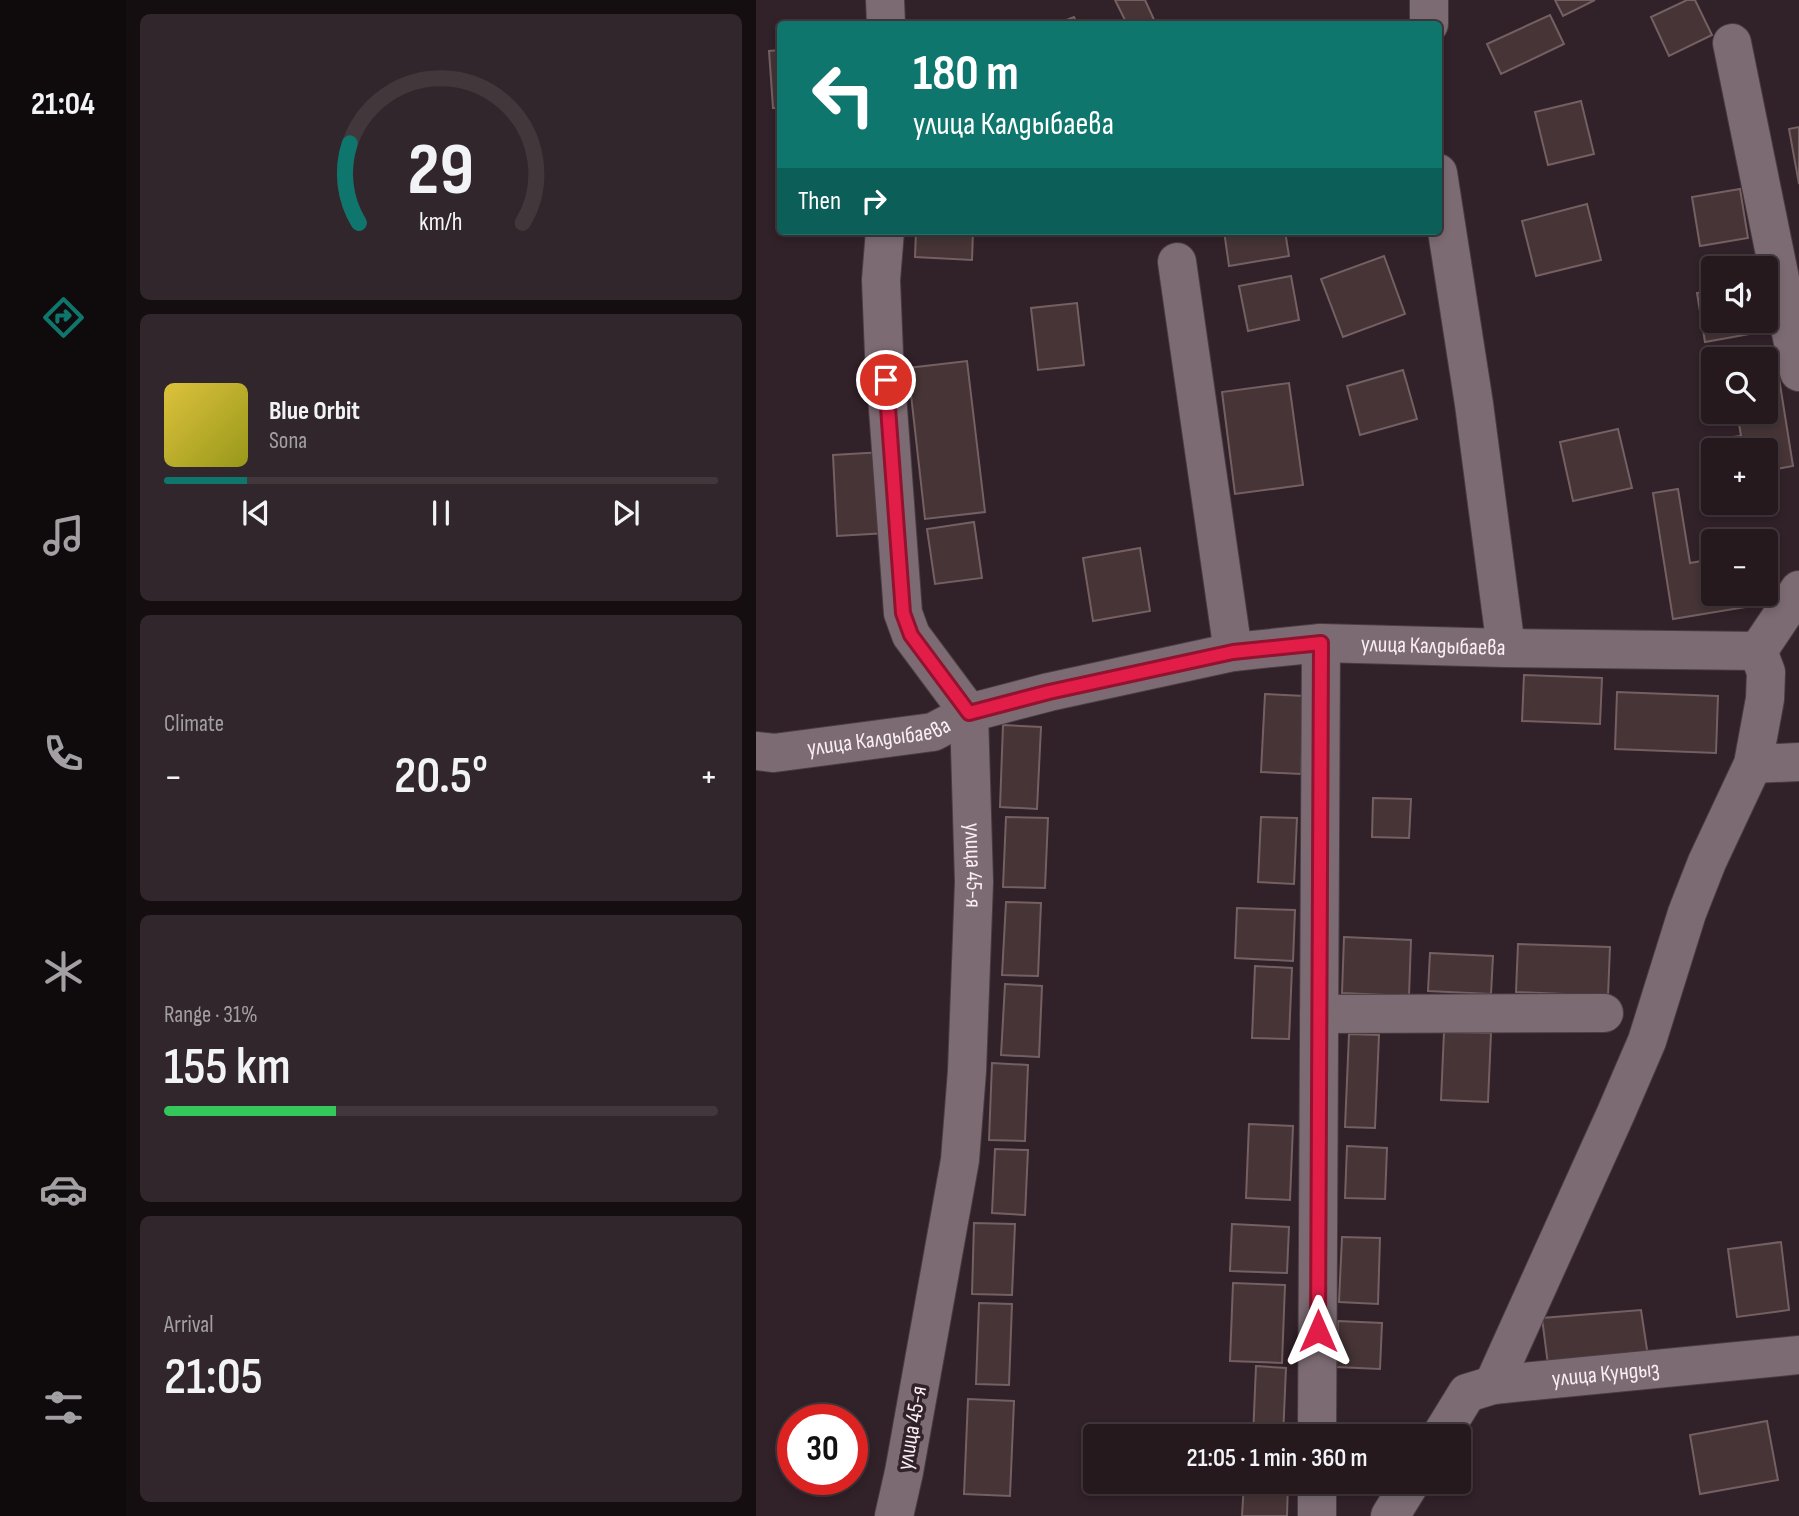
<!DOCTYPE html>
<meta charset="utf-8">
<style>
body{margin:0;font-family:"Sofia Sans Condensed",sans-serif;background:#31262b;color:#f1f3f6;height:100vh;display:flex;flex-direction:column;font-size:26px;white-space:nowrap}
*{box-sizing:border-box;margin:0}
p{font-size:23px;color:#a3a0a4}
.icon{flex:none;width:38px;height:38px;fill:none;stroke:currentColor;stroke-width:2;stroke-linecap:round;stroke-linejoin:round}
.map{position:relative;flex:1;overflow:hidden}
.sheet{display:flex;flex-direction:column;gap:14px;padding:14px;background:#140e10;width:630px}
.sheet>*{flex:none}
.banner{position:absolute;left:21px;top:21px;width:665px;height:214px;border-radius:7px;box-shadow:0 4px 10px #0003,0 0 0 2px #42383c;background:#0f766e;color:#fff;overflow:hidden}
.tools{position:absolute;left:945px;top:256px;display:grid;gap:14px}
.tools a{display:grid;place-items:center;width:77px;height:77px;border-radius:7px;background:#25191e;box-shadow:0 4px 10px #0003,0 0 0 2px #42383c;font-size:35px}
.speed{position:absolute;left:21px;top:1404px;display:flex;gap:14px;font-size:35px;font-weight:700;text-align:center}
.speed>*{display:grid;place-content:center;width:91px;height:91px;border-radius:50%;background:#25191e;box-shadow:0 4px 10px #0003,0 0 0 2px #42383c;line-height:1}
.speed .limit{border:10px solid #d22;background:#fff;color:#111}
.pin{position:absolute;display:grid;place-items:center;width:60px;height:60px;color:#fff;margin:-30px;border:4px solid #fff;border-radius:50%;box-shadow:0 2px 7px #0007}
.me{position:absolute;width:77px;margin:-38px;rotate:0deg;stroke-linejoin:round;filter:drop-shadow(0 0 5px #0008)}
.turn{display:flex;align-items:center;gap:24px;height:147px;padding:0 21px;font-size:32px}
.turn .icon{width:91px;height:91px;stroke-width:2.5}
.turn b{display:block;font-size:49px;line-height:60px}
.then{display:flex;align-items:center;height:66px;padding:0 21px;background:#0003;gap:14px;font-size:26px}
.big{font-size:52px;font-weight:600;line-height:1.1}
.sheet .card{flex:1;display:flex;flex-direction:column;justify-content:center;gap:10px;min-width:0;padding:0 24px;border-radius:10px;background:#31262b}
.sheet .dial{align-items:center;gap:0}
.dial svg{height:182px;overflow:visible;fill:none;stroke:#42383c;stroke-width:7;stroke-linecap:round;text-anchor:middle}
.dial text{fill:#f1f3f6;stroke:none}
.song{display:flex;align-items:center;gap:21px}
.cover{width:84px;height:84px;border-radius:10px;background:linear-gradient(135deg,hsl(50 70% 55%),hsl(60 70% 35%))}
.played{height:7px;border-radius:4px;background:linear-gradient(90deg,#0f766e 15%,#42383c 15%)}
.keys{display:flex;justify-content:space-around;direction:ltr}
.heat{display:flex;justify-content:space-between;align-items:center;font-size:38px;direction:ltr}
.charge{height:10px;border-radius:5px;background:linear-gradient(90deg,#34c759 31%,#42383c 0)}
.trip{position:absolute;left:327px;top:1424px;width:388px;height:70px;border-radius:7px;background:#25191e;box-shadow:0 4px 10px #0003,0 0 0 2px #42383c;font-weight:600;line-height:70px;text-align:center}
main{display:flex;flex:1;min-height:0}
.tab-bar{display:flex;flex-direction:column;width:126px;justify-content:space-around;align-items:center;background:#0f0a0c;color:#a3a0a4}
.tab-bar .icon{width:49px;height:49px}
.tab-bar .current{color:#0f766e}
.tab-bar b{font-size:32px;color:#f1f3f6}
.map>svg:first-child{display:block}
.building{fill:#463436;stroke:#746062;stroke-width:2}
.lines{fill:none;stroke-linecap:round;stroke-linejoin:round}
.minor-casing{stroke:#493d42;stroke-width:40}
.minor{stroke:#7d6b73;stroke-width:38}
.route-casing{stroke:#92132f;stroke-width:18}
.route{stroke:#e11d48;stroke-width:12}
.labels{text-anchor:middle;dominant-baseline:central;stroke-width:7;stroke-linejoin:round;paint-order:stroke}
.street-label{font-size:23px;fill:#f8eef2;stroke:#312128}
</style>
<main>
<nav class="tab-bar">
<b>21:04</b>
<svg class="icon current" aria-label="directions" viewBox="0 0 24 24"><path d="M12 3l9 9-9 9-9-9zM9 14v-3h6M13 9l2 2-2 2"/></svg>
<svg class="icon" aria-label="music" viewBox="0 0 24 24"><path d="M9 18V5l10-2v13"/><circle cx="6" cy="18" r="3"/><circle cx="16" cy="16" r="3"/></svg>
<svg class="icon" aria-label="phone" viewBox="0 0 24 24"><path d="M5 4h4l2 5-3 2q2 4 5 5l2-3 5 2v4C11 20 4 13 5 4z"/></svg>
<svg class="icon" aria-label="climate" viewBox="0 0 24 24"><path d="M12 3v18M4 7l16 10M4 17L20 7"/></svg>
<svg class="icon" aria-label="car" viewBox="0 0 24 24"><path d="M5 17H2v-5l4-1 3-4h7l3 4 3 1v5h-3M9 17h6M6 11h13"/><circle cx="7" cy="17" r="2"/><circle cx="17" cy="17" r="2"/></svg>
<svg class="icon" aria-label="filters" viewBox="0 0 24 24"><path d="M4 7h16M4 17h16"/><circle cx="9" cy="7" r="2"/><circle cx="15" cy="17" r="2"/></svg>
</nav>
<section class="sheet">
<div class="card dial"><svg viewBox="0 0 100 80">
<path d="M14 69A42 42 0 1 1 86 69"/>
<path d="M14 69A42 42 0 0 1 10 34" stroke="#0f766e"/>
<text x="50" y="56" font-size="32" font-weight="700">29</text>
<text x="50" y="72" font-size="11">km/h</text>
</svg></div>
<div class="card">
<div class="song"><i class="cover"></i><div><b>Blue Orbit</b><p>Sona</p></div></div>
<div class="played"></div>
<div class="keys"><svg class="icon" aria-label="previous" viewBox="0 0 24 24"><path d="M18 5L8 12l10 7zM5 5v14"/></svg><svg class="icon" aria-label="pause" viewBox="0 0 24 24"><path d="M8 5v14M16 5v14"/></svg><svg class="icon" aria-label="next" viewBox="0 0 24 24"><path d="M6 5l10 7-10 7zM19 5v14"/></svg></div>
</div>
<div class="card"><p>Climate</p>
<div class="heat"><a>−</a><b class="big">20.5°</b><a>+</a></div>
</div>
<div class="card"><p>Range · 31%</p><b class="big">155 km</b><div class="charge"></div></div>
<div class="card"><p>Arrival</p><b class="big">21:05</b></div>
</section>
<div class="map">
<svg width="1043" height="1516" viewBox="0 0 1043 1516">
<rect width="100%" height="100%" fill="#312128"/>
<path class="building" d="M359 0H389L400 24H371Z
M799 0H839L807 16Z
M931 0H939L956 35 913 56 895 17Z
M794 15 808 44 745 74 731 44Z
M318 17 321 24H300Z
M24 50V108H17L13 51Z
M825 101 838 154 792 165 779 112Z
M1043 127V184L1033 129Z
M984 189 992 238 944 246 936 197Z
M831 204 845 260 780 276 766 221Z
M160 231H217L216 260 159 257Z
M468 231H529L533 256 473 266Z
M628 256 649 314 587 337 565 279Z
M535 276 543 320 492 331 483 286Z
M957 290V320H1003L1005 332 949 342 941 293Z
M321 303 328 365 282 370 275 308Z
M1005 350 1006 359H957V375H955L953 359Z
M211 361 229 512 169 519 152 368Z
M647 370 661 419 604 435 591 386Z
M1023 378 1037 466 1010 471V450H963L961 439 985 436 981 411H1010V380Z
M533 383 547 485 479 494 466 392Z
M862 429 876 488 817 501 804 442Z
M127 452 131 533 81 536 77 455Z
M922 489 934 563 957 559V593H994L996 606 917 619 897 493Z
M218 522 226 578 179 584 171 529Z
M384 548 394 611 337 621 327 558Z
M768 675 846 678 844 724 766 721Z
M861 692 962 696 960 753 859 749Z
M509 694 548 696 545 774 505 772Z
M247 725 285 727 281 809 244 807Z
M617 798 655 799 653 838 616 837Z
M250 817 292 818 289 888 247 887Z
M505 817 541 818 538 884 502 882Z
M250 902 285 903 282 976 246 975Z
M481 908 539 910 537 961 479 958Z
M588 937 655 940 653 996 586 993Z
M762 944 854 947 852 996 760 992Z
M674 953 737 956 735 994 672 991Z
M499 966 536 968 533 1039 496 1038Z
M249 984 286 986 283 1057 245 1055Z
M688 1032 735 1033 732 1102 685 1100Z
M593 1034 623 1035 619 1128 589 1127Z
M236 1063 272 1065 269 1141 233 1140Z
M493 1124 537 1126 534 1200 490 1198Z
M591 1146 631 1148 629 1199 589 1198Z
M239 1149 272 1150 269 1215 236 1213Z
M218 1223 259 1224 256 1295 216 1294Z
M476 1224 533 1227 531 1273 474 1271Z
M586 1237 624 1238 622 1304 583 1302Z
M1025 1242 1033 1310 981 1317 972 1249Z
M477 1283 529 1285 526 1363 474 1361Z
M223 1303 256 1304 253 1385 220 1384Z
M885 1310 892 1356 792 1365 786 1318Z
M582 1321 626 1323 624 1369 580 1367Z
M500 1366 530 1368 527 1437H497Z
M212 1399 258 1401 254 1496 208 1494Z
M1011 1421 1022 1480 944 1494 934 1435Z
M488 1482H532L531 1516H486Z"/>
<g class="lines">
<g class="minor-casing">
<g id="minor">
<path d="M129 0 130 24"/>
<path d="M673 0V24"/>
<path d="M976 43 1043 372"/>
<path d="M682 173 718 404 750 648"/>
<path id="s1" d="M129 231 125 280 128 354 147 613 155 635 213 713 218 882 211 1071 204 1160 148 1472 138 1516"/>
<path d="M421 262 477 652"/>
<path id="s2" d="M0 751 18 753 177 732 213 713 293 692 477 652 565 643 750 648 1002 651 1043 590"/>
<path d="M997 764 1043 762"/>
<path d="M563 1014 848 1013"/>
<path d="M737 1385 860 1113 891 1041 931 913 951 862 997 764 1009 699 1010 672 1002 651"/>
<path d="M561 1437 565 643"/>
<path id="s3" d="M684 1437 711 1393 737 1385 1043 1355"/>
<path d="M561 1516V1482"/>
<path d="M634 1516 655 1482"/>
</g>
</g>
<use href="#minor" class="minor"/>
</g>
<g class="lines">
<g class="route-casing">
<path id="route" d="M130 380 147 613 155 635 213 713 293 692 477 652 565 643 562 1331"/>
</g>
<use href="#route" class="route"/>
</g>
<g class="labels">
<g class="street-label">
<text stroke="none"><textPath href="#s2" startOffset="691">улица Калдыбаева</textPath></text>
<text stroke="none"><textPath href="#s2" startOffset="124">улица Калдыбаева</textPath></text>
<text stroke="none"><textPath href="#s1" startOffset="656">улица 45-я</textPath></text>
<text stroke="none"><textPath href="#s3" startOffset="192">улица Кундыз</textPath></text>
<text transform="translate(156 1428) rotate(-80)">улица 45-я</text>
</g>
</g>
</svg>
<div class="tools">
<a><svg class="icon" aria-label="sound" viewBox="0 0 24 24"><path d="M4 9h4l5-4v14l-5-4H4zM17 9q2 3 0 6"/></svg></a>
<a><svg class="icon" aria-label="search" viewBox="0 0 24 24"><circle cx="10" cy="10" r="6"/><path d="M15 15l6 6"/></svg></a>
<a>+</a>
<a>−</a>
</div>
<div class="speed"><div class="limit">30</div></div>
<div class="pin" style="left:130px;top:380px;background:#d93025"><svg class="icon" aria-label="arrive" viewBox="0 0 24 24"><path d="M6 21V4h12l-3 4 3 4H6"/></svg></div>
<svg class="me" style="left:562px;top:1331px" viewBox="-20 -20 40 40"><path d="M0-17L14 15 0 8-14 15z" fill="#e11d48" stroke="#fff" stroke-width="4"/></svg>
<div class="trip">21:05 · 1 min · 360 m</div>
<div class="banner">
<div class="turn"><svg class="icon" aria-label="left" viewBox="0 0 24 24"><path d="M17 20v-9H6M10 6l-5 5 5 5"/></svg><div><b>180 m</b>улица Калдыбаева</div></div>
<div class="then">Then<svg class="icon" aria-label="right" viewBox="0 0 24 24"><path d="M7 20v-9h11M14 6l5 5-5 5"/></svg></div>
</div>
</div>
</main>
